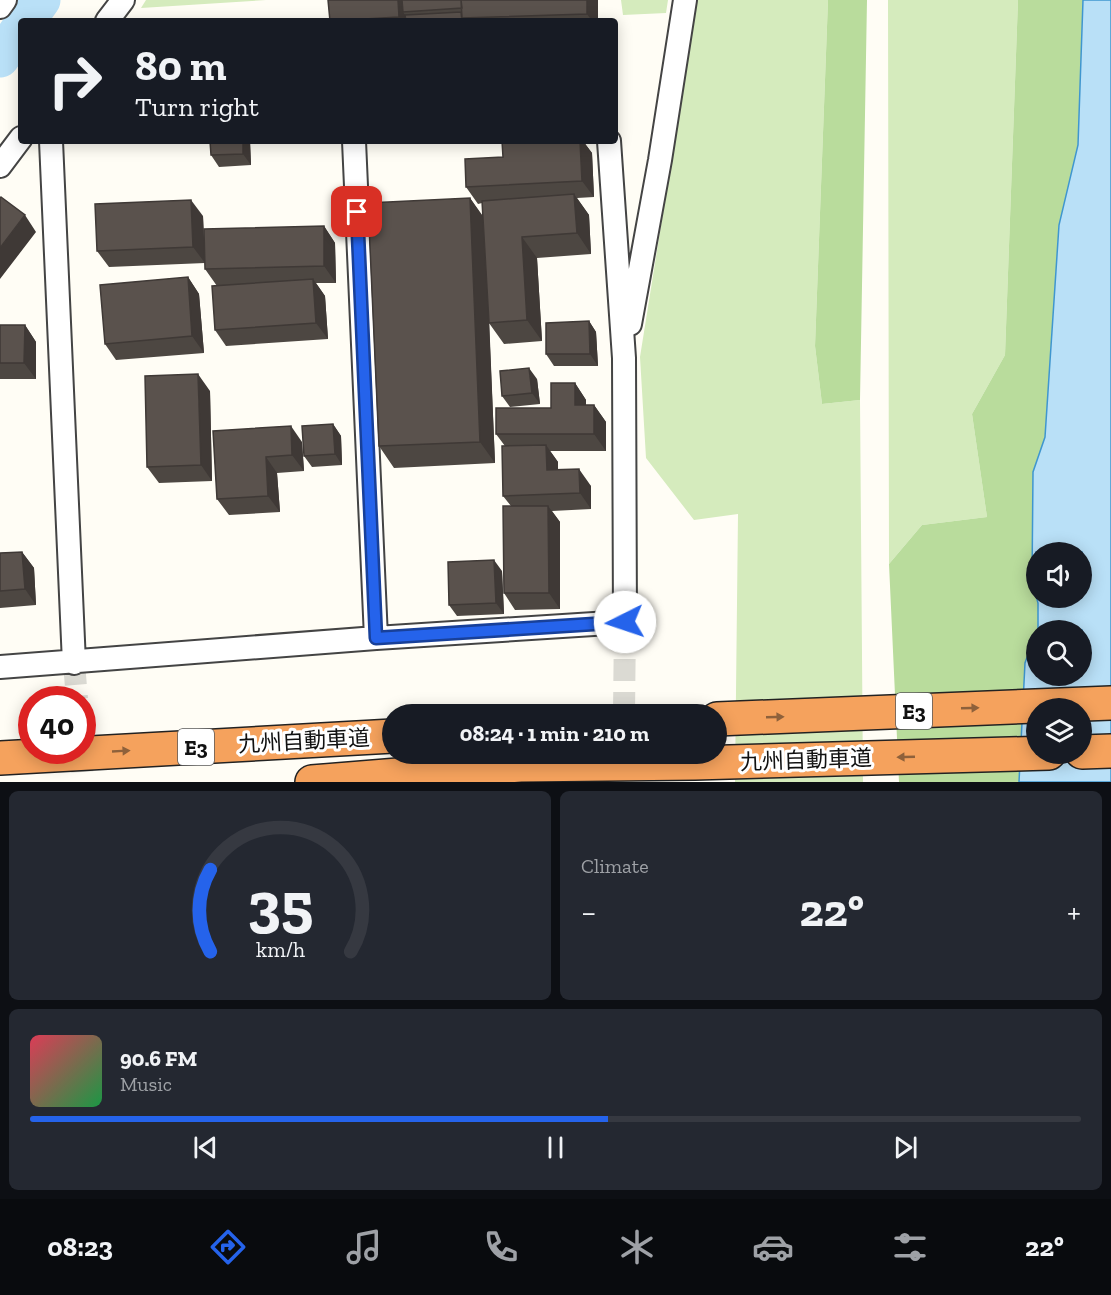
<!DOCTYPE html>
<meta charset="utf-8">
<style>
body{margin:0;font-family:"Zilla Slab","Noto Sans JP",serif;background:#242831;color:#f1f3f6;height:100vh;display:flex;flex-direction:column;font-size:22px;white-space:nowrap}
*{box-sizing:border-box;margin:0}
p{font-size:20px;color:#9ea1a6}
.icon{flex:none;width:33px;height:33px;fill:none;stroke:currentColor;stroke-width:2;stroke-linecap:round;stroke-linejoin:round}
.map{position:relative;height:782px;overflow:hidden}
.drawer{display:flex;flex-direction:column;gap:9px;padding:9px;background:#0d0f14;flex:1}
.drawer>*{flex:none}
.guide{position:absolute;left:18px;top:18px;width:600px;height:126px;border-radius:6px;box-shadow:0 3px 15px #0003;background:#171b24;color:#f1f3f6;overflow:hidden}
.controls{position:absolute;left:1026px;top:542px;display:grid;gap:12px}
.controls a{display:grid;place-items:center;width:66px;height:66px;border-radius:50%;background:#171b24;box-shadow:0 3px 15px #0003;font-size:30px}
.speed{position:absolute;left:18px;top:686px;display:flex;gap:12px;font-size:30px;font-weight:700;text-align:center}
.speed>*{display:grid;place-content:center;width:78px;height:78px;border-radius:50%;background:#171b24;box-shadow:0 3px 15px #0003;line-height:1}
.speed .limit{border:9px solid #d22;background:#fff;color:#111}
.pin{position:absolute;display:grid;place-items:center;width:51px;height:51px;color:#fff;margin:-26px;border-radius:12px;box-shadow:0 3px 9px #0006}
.me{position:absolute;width:66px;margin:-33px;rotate:266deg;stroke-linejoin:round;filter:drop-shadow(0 0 4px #0008)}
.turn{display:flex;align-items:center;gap:21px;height:126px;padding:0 18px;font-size:27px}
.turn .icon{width:78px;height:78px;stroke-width:2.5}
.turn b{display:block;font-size:42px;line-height:51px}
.big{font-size:45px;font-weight:700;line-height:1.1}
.drawer .widget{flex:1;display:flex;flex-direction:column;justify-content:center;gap:9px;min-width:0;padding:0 21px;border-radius:9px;background:#242831}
.drawer .dial{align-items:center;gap:0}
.dial svg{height:156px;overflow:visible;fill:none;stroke:#363941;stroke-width:7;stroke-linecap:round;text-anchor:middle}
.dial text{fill:#f1f3f6;stroke:none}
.song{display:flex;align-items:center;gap:18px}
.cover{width:72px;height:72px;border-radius:9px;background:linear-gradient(135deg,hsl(350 70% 55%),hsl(140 70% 35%))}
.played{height:6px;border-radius:3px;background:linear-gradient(90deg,#2563eb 55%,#363941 55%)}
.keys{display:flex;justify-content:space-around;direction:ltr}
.heat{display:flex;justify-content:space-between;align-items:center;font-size:33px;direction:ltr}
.drawer .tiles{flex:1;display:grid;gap:9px;grid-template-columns:1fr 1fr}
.widget:last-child{grid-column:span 2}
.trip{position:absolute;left:382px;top:704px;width:345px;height:60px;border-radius:30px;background:#171b24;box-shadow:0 3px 15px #0003;font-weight:700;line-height:60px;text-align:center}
.menu{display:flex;height:96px;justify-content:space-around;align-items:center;background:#090b0e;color:#9ea1a6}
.menu .icon{width:42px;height:42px}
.menu .selected{color:#2563eb}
.menu b{font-size:27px;color:#f1f3f6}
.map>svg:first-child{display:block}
.green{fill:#d5ebbd}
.forest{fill:#b9dc9c}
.water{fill:#b9e0f7;stroke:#3f96cf;stroke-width:1.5;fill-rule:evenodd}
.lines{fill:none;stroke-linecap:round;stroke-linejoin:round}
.river{stroke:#b9e0f7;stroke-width:39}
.minor-tunnel{stroke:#dbdad3;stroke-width:22;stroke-dasharray:22 11;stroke-linecap:butt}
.minor-casing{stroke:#444;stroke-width:26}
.highway-casing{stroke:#222;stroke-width:36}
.minor{stroke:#fff;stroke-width:22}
.highway{stroke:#f5a25d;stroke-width:33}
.wall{fill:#4d4742}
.shaded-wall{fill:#3f3936}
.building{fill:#5a524d;stroke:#3f3936;stroke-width:1.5}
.oneway{fill:#8e613b}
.route-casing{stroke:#184099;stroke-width:15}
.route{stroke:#2563eb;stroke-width:10}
.labels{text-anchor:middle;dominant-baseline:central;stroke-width:6;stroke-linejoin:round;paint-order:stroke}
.shield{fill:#fff;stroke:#585858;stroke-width:1.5}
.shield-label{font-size:21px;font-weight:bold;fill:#111}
.street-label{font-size:22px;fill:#111;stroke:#fff}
</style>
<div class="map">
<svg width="1111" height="782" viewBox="0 0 1111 782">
<rect width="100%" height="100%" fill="#fffdf5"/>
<path class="green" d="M146 0H266L141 8Z
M621 0H668L666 13 623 15Z
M697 0H828L815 346 822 404 860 400 863 782H735L738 514 694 520 646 458 640 357Z
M888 0H1018L1005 355 972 414 987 517 922 525 889 564Z"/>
<path class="forest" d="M828 0H867L860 400 822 404 815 346Z
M1018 0H1083L1078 145 1059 225 1045 437 1033 472 1032 581 1038 603 1039 627 1025 663 1019 782H899L889 564 922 525 987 517 972 414 1005 355Z"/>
<path class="water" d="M1083 0H1111V782H1019L1025 663 1036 633V675H1082V630H1038V603L1032 581 1033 472 1045 437 1059 225 1078 145ZM1036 552H1082V597H1036ZM1036 708H1082V753H1036Z"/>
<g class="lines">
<path class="river" d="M26 21 41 0
M0 58 21 28"/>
<path class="minor-tunnel" d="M74 663 77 699
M624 714 625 622
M81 750 83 782"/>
<g class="minor-casing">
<path id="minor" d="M0 7 5 0
M107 21 123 0
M51 141 74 663
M354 141 376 638
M0 166 21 138
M630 324 660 160 685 0
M0 667 376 638 625 622 624 358 609 141"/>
</g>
<g class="highway-casing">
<path id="highway" d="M717 719 1111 703
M1082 752 1111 751
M0 758 393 736
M312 782 520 765 695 763 1049 753"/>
</g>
<use href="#minor" class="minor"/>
<use href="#highway" class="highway"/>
</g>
<path class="wall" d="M328 0H598V21H330Z
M210 141H250L251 165 219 167 211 155Z
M502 141H583L592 153 594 197 577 198 589 215 591 254 537 258 542 341 504 344 489 323 495 463 394 468 379 446 470 198 482 216V203L478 204 466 187 503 157Z
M203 216 205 263 109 267 97 251Z
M324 226 335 243 336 283H316L325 296 328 339 226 346 215 330 217 286 205 269Z
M188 277 199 294 204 353 116 360 105 344Z
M589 321 596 332 598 366H554L546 354Z
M0 325H25L36 342V379H0Z
M537 379 540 404 510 407 502 396Z
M575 383 586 400V405H594L606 422V451H550L558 462V470L591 486V509L552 511 560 522V609L515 610 504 593 511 506 503 496 505 446 496 434 551 408Z
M210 391 212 481 159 483 147 467Z
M333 424 341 436 342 465 312 467 304 456Z
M213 431 302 442 304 471 277 473 280 512 229 515 217 499Z
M22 552 34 568 36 605 0 608V553Z
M502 571 504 614 457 616 449 605Z"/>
<path class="shaded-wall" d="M398 0H409L403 12 409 21H402L399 17Z
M587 0H598V21H592L587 14Z
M243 141H250L251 165 243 154Z
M580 141H583L592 153 594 197 582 181Z
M574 194 589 215 591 254 577 233Z
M470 198 485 219 495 463 480 442Z
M191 200 203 216 205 263 193 247Z
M25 215 36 232 0 279V248Z
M324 226 335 243 336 283 324 266Z
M522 237 537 258 542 341 527 320Z
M188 277 199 294 204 353 192 336Z
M313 279 325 296 328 339 316 323Z
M589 321 596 332 598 366 590 354Z
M25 325 36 342V379L24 363Z
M529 368 537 379 540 404 532 393Z
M198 374 210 391 212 481 201 465Z
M575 383 586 400V422L575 405Z
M594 405 606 422V451L594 434Z
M333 424 341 436 342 465 335 454Z
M291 426 302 442 304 471 292 455Z
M546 445 558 462V487L547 470Z
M266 457 277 473 280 512 268 496Z
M579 469 591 486V509L580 493Z
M548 506 560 522V609L549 593Z
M22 552 34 568 36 605 25 589Z
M494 560 502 571 504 614 496 603Z"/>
<path class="building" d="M328 0H398L399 17 330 21Z
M402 0H461L462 8 403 12Z
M461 0H587V14L462 18Z
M461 12 462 21H406L405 15Z
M210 141H243V154L211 155Z
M502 141H580L582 181 466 187 465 159 503 157Z
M574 194 577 233 522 237 527 320 489 323 482 201Z
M1 197 25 215 0 248V198Z
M470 198 480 442 379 446 368 203Z
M191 200 193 247 97 251 95 204Z
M324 226V266L205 269 204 229Z
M188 277 192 336 105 344 100 285Z
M313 279 316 323 215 330 212 286Z
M589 321 590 354H546V323Z
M0 325H25L24 363H0Z
M529 368 532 393 502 396 500 371Z
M198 374 201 465 147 467 145 376Z
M551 383H575V405H594V434H496V408H551Z
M333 424 335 454 304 456 302 426Z
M291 426 292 455 266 457 268 496 217 499 213 431Z
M546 445 547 470 579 469 580 493 503 496 502 446Z
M503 506H548L549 593H504Z
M22 552 25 589 0 591V553Z
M494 560 496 603 449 605 448 562Z"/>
<defs><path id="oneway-solid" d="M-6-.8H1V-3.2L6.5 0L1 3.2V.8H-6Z" transform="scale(1.5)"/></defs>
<g class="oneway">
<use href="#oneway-solid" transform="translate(970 708) rotate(-2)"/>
<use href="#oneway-solid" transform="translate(775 717) rotate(-2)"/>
<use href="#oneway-solid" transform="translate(121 751) rotate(-3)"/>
<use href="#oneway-solid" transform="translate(906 757) rotate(178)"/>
</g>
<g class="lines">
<g class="route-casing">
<path id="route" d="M357 212 376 638 625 622"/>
</g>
<use href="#route" class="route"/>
</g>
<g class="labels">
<g class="shield">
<rect x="896" y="693" width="36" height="36" rx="4.5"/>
<rect x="178" y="729" width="36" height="36" rx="4.5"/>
</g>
<g class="shield-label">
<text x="914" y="711">E3</text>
<text x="196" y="747">E3</text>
</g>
<g class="street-label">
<text transform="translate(304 741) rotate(-3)">九州自動車道</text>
<text transform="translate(806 760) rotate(-2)">九州自動車道</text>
</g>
</g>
</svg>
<div class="controls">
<a><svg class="icon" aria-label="sound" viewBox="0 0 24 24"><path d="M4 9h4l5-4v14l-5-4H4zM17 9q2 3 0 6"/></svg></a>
<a><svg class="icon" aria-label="search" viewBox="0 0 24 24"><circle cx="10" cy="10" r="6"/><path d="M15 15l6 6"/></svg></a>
<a><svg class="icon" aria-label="layers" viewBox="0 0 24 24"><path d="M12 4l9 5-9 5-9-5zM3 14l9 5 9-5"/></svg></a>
</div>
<div class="speed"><div class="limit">40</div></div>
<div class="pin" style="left:357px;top:212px;background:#d93025"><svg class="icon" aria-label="arrive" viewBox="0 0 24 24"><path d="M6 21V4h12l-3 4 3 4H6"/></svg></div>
<svg class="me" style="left:625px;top:622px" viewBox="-20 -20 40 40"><circle r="19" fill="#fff"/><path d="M0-13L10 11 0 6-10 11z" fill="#2563eb"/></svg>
<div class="trip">08:24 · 1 min · 210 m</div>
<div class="guide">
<div class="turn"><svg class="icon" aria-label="right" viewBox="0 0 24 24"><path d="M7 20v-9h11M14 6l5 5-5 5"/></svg><div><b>80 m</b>Turn right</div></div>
</div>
</div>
<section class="drawer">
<div class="tiles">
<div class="widget dial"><svg viewBox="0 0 100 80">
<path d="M14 69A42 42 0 1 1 86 69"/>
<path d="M14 69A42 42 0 0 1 14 27" stroke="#2563eb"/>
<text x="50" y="56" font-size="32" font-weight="700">35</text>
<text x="50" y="72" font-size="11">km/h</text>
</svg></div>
<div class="widget"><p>Climate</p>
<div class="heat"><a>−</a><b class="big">22°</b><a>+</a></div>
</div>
<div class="widget">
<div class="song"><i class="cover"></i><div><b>90.6 FM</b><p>Music</p></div></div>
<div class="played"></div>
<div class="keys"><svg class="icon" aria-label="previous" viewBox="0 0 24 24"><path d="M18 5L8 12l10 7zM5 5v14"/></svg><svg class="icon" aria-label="pause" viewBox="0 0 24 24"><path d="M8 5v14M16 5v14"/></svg><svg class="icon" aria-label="next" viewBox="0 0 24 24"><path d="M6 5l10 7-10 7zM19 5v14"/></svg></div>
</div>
</div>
</section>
<nav class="menu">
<b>08:23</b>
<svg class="icon selected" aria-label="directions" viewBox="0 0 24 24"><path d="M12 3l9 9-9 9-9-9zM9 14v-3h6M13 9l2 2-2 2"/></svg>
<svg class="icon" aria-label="music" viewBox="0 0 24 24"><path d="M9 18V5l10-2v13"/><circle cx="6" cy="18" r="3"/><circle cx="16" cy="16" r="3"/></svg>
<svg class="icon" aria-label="phone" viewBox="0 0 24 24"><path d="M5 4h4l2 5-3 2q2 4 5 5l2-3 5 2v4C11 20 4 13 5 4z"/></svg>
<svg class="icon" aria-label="climate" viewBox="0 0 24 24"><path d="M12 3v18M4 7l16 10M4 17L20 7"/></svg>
<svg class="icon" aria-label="car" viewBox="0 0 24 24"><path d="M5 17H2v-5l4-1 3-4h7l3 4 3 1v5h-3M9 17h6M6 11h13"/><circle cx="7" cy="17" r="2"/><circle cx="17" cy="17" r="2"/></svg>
<svg class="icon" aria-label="filters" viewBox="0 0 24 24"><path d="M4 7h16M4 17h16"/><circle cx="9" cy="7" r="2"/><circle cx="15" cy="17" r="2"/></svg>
<b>22°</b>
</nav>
